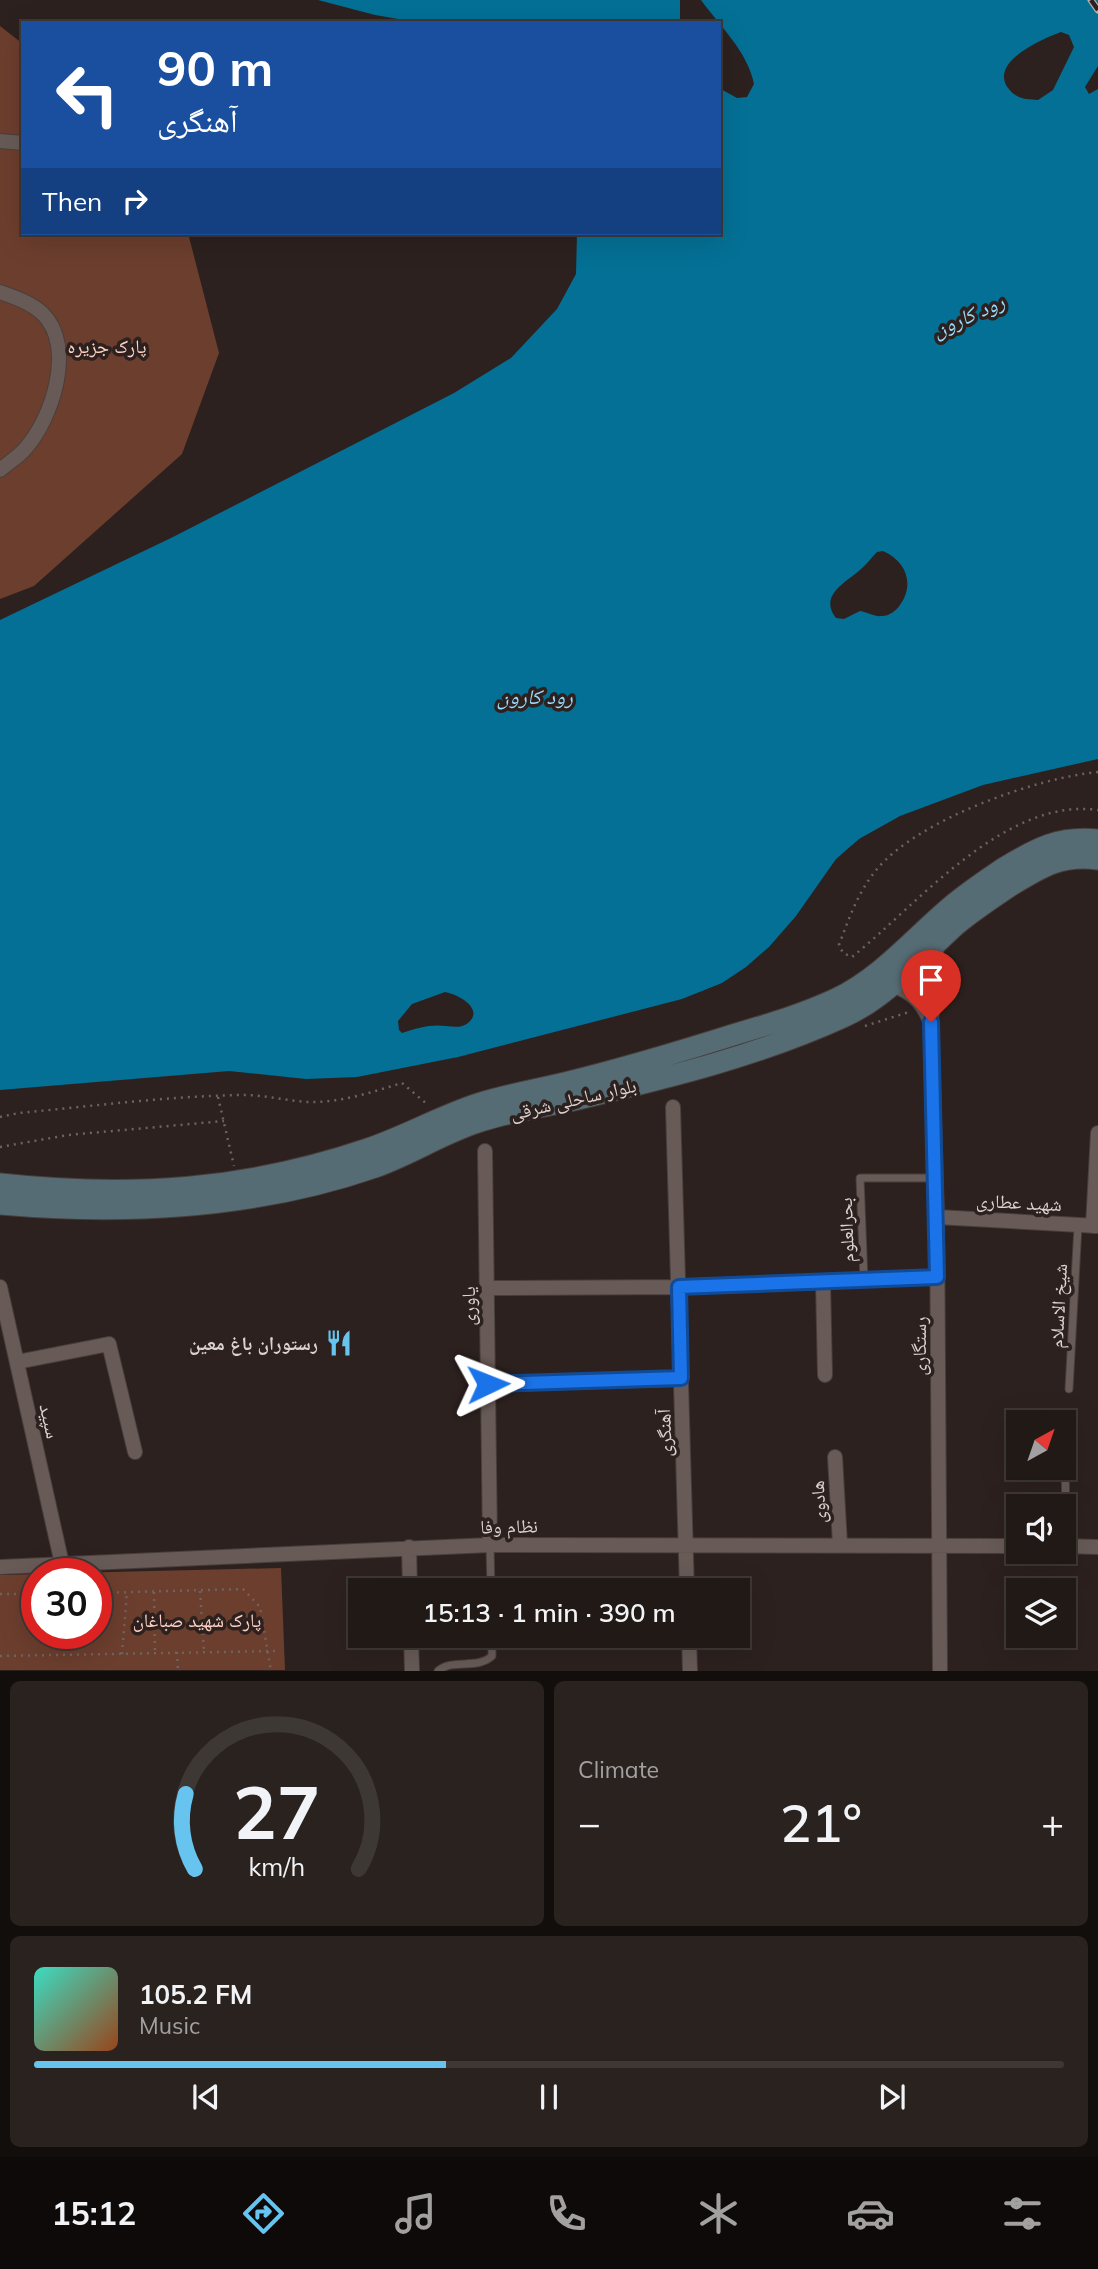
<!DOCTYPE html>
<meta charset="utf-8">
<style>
body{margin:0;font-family:Mulish,"Noto Naskh Arabic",sans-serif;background:#29221f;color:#f1f3f6;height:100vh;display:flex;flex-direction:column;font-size:26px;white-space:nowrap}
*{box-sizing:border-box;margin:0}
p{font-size:23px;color:#a2a0a1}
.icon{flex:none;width:38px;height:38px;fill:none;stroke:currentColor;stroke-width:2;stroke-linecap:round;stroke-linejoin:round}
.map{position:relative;height:1671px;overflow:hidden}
.panel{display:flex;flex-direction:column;gap:10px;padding:10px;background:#120e0c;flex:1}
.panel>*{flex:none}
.banner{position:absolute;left:21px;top:21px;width:700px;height:214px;border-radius:0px;box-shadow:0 7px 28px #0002,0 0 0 2px #3e3835;background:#1a4fa0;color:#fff;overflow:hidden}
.needle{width:46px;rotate:40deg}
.fabs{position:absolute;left:1006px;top:1410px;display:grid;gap:14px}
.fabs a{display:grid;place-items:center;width:70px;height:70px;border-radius:0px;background:#211916;box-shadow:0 7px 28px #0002,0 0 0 2px #3e3835;font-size:35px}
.speed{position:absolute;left:21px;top:1558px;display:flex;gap:14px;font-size:35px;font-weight:700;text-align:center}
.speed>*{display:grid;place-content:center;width:91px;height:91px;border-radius:50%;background:#211916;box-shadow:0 7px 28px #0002,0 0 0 2px #3e3835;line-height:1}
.speed .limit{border:10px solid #d22;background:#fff;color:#111}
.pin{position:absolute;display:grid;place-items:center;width:60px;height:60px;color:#fff;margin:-72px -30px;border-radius:50% 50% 50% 0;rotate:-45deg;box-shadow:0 0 7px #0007}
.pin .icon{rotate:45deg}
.me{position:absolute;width:77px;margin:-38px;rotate:88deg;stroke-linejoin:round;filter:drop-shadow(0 0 5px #0008)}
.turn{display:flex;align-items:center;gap:24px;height:147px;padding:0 21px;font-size:32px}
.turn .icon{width:91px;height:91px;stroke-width:2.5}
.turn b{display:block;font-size:49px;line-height:60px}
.then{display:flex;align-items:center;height:66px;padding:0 21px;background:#0003;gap:14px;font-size:26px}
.big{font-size:52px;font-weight:600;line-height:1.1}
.panel .widget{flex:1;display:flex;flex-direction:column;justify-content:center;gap:10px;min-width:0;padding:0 24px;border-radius:10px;background:#29221f}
.panel .dial{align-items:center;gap:0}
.dial svg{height:182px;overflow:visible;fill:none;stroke:#3e3835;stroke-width:7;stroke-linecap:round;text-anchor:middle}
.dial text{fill:#f1f3f6;stroke:none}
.song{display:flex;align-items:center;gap:21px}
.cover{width:84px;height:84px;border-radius:10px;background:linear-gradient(135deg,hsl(170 70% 55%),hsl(20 70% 35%))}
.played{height:7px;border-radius:4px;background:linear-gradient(90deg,#67c4ef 40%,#3e3835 40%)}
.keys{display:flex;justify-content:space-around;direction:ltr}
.heat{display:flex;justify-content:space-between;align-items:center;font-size:38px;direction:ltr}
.panel .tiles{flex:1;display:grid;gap:10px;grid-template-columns:1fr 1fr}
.widget:last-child{grid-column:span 2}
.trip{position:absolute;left:348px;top:1578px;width:402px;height:70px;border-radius:0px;background:#211916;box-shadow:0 7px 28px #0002,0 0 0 2px #3e3835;font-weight:600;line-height:70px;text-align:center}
.tabs{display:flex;height:112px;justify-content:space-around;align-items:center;background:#0d0a09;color:#a2a0a1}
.tabs .icon{width:49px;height:49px}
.tabs .selected{color:#67c4ef}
.tabs b{font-size:32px;color:#f1f3f6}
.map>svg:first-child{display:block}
.green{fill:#6c3e2e}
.water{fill:#047095;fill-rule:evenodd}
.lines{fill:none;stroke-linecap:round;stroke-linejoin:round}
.lane-casing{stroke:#483f3c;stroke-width:9}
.street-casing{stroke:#483f3c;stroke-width:16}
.secondary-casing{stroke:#483f3c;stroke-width:23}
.path{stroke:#6d6360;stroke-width:2.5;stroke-dasharray:2 5;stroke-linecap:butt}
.lane{stroke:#685b57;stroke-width:7}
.street{stroke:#685b57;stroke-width:14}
.secondary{stroke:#566c75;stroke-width:21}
.rail-casing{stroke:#b8afac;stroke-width:7}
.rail{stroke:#2c211e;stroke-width:4.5;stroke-dasharray:13;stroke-linecap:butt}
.route-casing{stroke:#114b97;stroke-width:18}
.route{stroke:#1a73e8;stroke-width:12}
.labels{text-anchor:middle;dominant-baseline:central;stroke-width:7;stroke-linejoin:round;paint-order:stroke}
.park-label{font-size:19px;fill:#fed3c4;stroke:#2c211e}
.street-label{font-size:19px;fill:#dbd3d0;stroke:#2c211e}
.poi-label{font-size:19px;font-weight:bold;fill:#dbd3d0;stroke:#2c211e;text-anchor:end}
.water-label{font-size:21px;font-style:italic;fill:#9adafa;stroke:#2c211e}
</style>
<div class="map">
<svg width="1098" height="1671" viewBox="0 0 1098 1671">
<rect width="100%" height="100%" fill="#2c211e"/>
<path class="green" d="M0 26 23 44V233H188L219 353 182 454 34 586 0 599Z
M281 1568 285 1670H0V1575L37 1574V1633H96V1573H69Z"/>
<path class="water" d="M318 0H680V23H421L375 15Z
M701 0H1098V66L1085 87 1089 94 1098 89V759L983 785 900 816 859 839 836 859 796 916 769 947 746 967 722 983 682 999 458 1057 357 1077 306 1079 229 1071 0 1090V620L173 537 454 393 511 358 557 309 576 274 577 233H719V88L737 98 747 97 754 84C748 52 719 25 701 0ZM1061 32 1069 35 1074 47 1053 90 1038 100C1026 99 1016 99 1008 88 989 62 1042 39 1061 32ZM883 551C906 561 915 584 900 605 896 611 889 616 882 616 875 617 867 612 860 611L844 619 836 618C818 595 847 582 861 569 867 564 872 557 877 552ZM445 992C458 994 485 1009 468 1023 462 1028 454 1027 446 1026 430 1024 418 1028 402 1033L399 1030 398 1021 412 1004Z"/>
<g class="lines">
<g class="lane-casing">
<path id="lane" d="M864 1280 860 1178H936
M1069 1389 1078 1226
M1065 1440 1066 1546
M490 1545 491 1591
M438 1671C453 1658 477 1670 492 1656V1636"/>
</g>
<g class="street-casing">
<path id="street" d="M0 141 23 143
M0 292C14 297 32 303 43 314 76 347 52 419 25 449 18 457 8 463 0 470
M937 943 931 1022 937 1217 940 1671
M891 985C911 991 922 1002 930 1021
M673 1107 687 1591
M485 1151 490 1545
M937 1217 1098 1226
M1093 1226 1098 1133
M823 1282 825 1375
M0 1287 62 1564
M488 1288 679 1287 937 1277
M17 1362 109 1344 135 1452
M488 1384 681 1379
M835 1457 840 1544
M1064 1546 1098 1547
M409 1547 410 1591
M0 1567 490 1545 1018 1546
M411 1636 412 1671
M689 1636 690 1671"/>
</g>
<g class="secondary-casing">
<path id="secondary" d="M0 1184C130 1198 244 1191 368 1149 406 1136 441 1116 478 1104 506 1095 536 1090 565 1083 622 1069 679 1052 736 1034 770 1024 804 1014 836 999 879 979 912 940 947 910 965 894 985 881 1004 868 1037 848 1059 836 1098 840
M0 1204C126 1215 254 1209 375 1167 412 1154 446 1131 484 1120 515 1110 550 1106 582 1098 670 1077 760 1055 843 1017 888 997 921 956 957 924 974 910 992 898 1010 886 1041 867 1061 854 1098 859"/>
</g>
<path class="path" d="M1098 772C1035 778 918 820 877 869 858 892 849 918 839 945L843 953 852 957C918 904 1005 797 1098 810
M865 1026 909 1012
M218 1097 234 1166
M0 1117 19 1113C94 1106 169 1096 244 1095 265 1095 287 1101 308 1102 340 1103 372 1092 402 1083L428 1105
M0 1147 68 1135 224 1121
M200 1591 204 1651
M154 1592 155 1652
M96 1593 243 1589 260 1607 271 1671
M0 1594H37
M177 1652 178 1671
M122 1654 127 1592
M0 1656 279 1651"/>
<use href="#lane" class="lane"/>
<use href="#street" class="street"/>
<use href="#secondary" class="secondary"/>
<g class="rail-casing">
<path id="rail" d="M1091 0 1098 10"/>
</g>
<use href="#rail" class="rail"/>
</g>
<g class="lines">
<g class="route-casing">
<path id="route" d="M488 1384 681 1378 679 1287 937 1277 931 1022"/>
</g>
<use href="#route" class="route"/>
</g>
<defs>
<g id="restaurant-bare" transform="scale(2.1)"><path d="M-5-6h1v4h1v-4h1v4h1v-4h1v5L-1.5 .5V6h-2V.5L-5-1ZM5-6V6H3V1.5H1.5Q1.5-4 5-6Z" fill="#67c4ef" stroke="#2c211e" stroke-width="2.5" paint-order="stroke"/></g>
</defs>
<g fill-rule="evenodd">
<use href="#restaurant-bare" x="339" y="1343"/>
</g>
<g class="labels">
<g class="park-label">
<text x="107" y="346">پارک جزیره</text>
<text x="197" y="1620">پارک شهید صباغان</text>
</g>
<g class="street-label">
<text transform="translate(573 1099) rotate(-13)">بلوار ساحلی شرقی</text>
<text transform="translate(1019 1202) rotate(3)">شهید عطاری</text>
<text transform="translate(846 1230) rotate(-92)">بحرالعلوم</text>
<text transform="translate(468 1306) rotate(-90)">یاوری</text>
<text transform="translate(1058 1306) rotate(-87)">شیخ الاسلام</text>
<text transform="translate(919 1346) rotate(-90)">رستگاری</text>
<text transform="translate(50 1421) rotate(77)">سپید</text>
<text transform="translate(664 1433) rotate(-92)">آهنگری</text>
<text transform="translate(818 1502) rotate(-93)">هادوی</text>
<text transform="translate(509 1526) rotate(-1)">نظام وفا</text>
</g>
<g class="poi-label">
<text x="318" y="1343">رستوران باغ معین</text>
</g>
<g class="water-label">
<text transform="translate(968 315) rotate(-24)">رود کارون</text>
<text x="535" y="696">رود کارون</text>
</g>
</g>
</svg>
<div class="fabs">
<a><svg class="needle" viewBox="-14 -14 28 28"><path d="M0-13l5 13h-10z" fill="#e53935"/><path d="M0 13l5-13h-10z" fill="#a2a0a1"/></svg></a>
<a><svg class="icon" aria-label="sound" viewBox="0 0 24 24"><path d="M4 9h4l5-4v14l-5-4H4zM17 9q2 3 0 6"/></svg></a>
<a><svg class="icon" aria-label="layers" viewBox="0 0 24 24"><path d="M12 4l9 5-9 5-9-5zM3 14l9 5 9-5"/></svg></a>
</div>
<div class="speed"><div class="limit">30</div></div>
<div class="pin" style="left:931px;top:1022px;background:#d93025"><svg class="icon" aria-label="arrive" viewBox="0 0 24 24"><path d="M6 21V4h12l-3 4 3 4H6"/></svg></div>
<svg class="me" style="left:488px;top:1384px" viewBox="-20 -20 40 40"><path d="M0-17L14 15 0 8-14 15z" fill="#1a73e8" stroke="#fff" stroke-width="4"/></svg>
<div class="trip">15:13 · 1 min · 390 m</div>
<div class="banner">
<div class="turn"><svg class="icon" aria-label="left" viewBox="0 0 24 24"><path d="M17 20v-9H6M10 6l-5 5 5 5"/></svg><div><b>90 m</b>آهنگری</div></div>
<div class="then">Then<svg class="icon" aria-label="right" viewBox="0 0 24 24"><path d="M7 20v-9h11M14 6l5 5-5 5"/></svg></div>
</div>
</div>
<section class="panel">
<div class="tiles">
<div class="widget dial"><svg viewBox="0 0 100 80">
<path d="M14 69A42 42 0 1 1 86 69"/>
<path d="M14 69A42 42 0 0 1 10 36" stroke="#67c4ef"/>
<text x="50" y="56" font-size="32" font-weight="700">27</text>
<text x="50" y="72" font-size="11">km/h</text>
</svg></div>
<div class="widget"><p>Climate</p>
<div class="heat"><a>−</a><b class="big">21°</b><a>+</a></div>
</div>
<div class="widget">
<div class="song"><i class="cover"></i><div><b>105.2 FM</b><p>Music</p></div></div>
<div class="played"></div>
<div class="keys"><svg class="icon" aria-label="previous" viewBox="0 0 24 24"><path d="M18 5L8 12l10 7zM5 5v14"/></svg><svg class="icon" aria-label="pause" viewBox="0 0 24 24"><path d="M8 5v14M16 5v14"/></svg><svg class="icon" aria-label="next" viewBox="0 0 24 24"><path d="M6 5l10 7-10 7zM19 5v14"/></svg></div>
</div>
</div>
</section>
<nav class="tabs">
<b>15:12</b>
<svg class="icon selected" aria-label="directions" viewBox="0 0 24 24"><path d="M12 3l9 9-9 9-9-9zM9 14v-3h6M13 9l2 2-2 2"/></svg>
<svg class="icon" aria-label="music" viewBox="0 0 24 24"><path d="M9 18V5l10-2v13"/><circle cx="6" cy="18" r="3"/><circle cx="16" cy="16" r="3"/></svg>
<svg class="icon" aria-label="phone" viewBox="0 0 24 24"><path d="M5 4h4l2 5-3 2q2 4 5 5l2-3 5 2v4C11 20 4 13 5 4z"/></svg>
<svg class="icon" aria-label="climate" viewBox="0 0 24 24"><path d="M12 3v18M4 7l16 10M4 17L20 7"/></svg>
<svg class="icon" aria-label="car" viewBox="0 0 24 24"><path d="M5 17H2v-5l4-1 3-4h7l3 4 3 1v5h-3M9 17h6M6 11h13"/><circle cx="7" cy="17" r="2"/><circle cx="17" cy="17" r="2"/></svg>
<svg class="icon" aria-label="filters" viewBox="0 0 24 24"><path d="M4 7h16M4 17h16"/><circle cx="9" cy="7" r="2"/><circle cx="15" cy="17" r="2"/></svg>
</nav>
